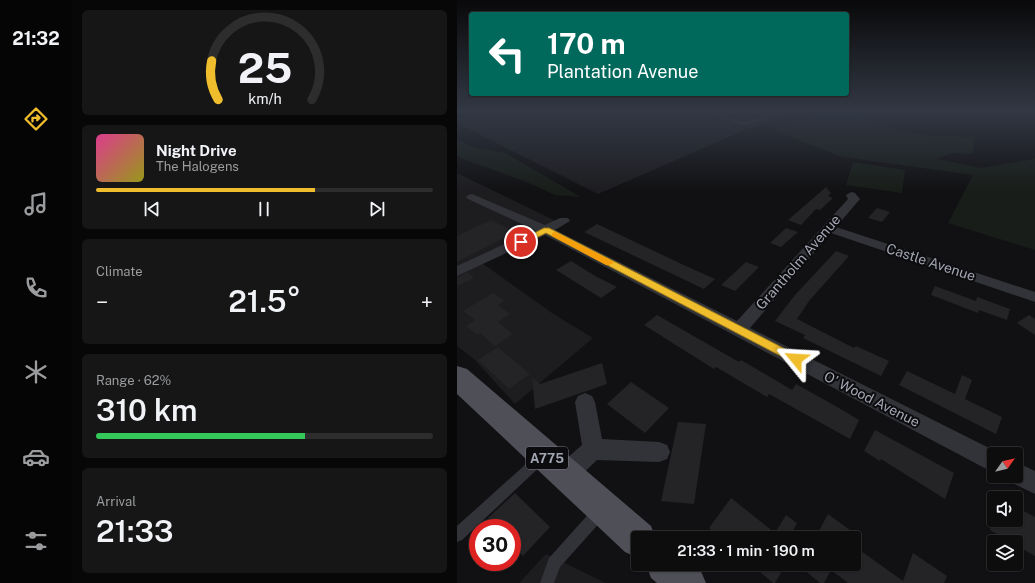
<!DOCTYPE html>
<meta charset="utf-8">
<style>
body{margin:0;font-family:"Public Sans",sans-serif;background:#161617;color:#f1f3f6;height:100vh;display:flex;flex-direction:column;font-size:15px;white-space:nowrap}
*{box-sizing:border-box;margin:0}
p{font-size:13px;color:#9a9c9e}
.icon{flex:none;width:22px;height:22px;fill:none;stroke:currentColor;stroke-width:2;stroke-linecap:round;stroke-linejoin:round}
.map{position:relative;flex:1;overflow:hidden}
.drawer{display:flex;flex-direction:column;gap:10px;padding:10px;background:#070708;width:385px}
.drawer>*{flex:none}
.hud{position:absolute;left:12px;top:12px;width:380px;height:84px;border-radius:4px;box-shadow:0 1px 3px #0004,0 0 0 1px #2d2d2e;background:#00695c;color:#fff;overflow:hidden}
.needle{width:26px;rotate:56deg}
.fabs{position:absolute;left:530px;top:447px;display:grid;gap:8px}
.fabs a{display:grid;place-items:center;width:36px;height:36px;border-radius:4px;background:#0d0d0e;box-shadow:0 1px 3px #0004,0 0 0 1px #2d2d2e;font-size:20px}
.speed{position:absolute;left:12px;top:519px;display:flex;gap:8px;font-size:20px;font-weight:700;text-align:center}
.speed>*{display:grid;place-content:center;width:52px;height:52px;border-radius:50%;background:#0d0d0e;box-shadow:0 1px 3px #0004,0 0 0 1px #2d2d2e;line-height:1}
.speed .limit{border:6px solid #d22;background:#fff;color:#111}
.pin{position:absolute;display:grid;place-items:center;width:34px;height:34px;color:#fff;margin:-17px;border:2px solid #fff;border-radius:50%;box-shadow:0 1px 4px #0007}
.me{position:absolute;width:44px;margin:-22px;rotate:297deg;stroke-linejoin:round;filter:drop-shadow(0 0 3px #0008)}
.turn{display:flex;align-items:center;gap:14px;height:84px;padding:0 12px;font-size:18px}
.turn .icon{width:52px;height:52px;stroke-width:2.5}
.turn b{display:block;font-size:28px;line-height:34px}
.big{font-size:30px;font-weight:600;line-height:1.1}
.drawer .tile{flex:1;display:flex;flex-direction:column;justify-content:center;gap:6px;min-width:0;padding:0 14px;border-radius:6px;background:#161617}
.drawer .dial{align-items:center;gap:0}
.dial svg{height:104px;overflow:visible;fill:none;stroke:#2d2d2e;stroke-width:7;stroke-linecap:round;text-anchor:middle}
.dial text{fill:#f1f3f6;stroke:none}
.song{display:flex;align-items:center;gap:12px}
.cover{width:48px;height:48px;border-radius:6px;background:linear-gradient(135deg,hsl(330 70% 55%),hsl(60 70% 35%))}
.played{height:4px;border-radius:2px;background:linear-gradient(90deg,#f0bd2c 65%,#2d2d2e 65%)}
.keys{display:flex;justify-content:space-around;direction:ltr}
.heat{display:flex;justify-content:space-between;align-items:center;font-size:22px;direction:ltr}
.charge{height:6px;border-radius:3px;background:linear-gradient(90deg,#34c759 62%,#2d2d2e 0)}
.trip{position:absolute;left:174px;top:531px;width:230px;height:40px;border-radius:4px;background:#0d0d0e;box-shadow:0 1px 3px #0004,0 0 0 1px #2d2d2e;font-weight:600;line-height:40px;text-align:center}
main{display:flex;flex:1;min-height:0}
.tab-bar{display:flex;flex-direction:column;width:72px;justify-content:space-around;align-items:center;background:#050506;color:#9a9c9e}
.tab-bar .icon{width:28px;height:28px}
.tab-bar .current{color:#f0bd2c}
.tab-bar b{font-size:18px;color:#f1f3f6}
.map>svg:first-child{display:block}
.built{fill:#1d1d20}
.green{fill:#181d19}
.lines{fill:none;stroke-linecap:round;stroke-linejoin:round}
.stream{stroke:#282f36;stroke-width:2.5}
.building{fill:#242427}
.service{fill:#323338;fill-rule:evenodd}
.minor{fill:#323338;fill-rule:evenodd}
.primary{fill:#4e4f57;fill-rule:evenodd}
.route{fill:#f0bd2c;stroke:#9c7b1d}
.slow{fill:#f59e0b}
.labels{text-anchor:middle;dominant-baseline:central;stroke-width:4;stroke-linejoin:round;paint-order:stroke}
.shield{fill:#0c0c0e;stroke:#767882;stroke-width:1}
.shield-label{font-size:13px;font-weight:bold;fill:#a3a6b3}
.street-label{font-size:14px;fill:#a3a6b3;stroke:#0c0c0e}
</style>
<main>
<nav class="tab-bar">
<b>21:32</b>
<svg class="icon current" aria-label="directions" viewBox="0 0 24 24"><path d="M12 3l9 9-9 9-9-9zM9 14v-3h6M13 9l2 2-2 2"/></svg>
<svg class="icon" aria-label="music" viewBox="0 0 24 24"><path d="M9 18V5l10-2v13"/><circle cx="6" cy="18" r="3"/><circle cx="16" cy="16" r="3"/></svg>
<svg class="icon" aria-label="phone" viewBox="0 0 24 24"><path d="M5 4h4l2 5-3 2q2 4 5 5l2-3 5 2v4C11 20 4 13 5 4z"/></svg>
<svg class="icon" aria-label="climate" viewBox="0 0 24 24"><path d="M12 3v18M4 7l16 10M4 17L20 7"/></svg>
<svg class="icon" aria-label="car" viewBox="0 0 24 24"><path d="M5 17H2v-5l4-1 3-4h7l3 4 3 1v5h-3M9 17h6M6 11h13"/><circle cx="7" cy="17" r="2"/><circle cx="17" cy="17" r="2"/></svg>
<svg class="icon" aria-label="filters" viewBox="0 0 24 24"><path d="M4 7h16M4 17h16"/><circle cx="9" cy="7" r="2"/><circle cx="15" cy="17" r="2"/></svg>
</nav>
<section class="drawer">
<div class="tile dial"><svg viewBox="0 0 100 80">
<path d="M14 69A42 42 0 1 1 86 69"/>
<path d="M14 69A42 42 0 0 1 9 39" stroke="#f0bd2c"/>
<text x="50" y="56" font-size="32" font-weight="700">25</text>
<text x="50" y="72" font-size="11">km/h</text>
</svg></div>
<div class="tile">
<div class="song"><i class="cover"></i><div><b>Night Drive</b><p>The Halogens</p></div></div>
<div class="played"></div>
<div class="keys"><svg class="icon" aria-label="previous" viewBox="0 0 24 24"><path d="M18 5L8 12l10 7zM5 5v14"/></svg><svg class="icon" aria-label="pause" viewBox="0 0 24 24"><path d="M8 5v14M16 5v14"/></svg><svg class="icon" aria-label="next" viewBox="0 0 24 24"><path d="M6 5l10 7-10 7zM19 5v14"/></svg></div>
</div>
<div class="tile"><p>Climate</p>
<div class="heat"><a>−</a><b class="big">21.5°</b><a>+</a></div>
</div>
<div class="tile"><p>Range · 62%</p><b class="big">310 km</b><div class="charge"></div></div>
<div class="tile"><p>Arrival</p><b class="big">21:33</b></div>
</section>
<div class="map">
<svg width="578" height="583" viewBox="0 0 578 583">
<rect width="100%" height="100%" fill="#111113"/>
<path class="built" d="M28 110H353L290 129 141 194 0 123V118Z
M0 173 107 225 25 263 95 313 136 338 58 404 17 359 0 346Z
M89 554 149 583H62Z"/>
<path class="green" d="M368 110H402L410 122 434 129 474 136 517 137 516 154 495 153 480 159 524 168 577 159 578 157V250L491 223 516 175 385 157 316 130Z
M0 139 16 147 48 153 124 197 98 195 70 182 3 158 0 156Z
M396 162 448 170 445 193 389 185Z"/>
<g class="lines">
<path class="stream" d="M0 112 7 110"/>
</g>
<path class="building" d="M369 187 374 193 371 196 376 198 363 210 359 209 344 225 331 220Z
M420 208 433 212 425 222 411 218Z
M34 220 58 232 0 262V236Z
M140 224 231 267 258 279 247 289 127 232Z
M329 228 341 232 324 247 313 243Z
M379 251 392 256 352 301 340 319 397 348 399 346 432 361 424 376 346 338 348 335 318 321 338 295Z
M114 261 140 277 160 287 144 298 99 270Z
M289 262 302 267 278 291 264 285Z
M11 272 17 278 0 286V277Z
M478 286 519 301 520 297 553 309 550 320 522 310 521 313 474 295Z
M36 293 48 301 41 305 53 314 41 322 56 334 38 346 23 333 20 335 9 326 18 320 6 311Z
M200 315 282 362 284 360 335 390 339 384 382 408 402 420 393 439 312 394 310 397 259 367 257 369 187 325Z
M572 315 578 319V335L560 323Z
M41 347 73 374 52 389 21 360Z
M145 363 150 384 78 409 75 377 83 384Z
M450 371 498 394 505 375 515 380 508 399 545 417 539 434 442 385Z
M174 382 212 408 188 433 150 404Z
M221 422 249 424 237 504 204 501Z
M418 430 497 473 488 499 424 459 423 461 407 451Z
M58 493 93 527 66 556 55 544V528H40L31 518Z
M274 498 318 533 329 515 340 523 332 538H264L252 528Z
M559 507 578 517V556L559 545V542H554L533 530 534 520H559Z
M371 514 404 538H358Z
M397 546 446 581 456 553 490 576 487 583H391L374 570 367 583H363L340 564H397Z
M294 564H329L318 583H316Z"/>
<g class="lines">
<path class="service" d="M243 110H248L287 123 326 110H331L287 125Z
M83 453 87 455 89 459 87 463 5 540 0 542V526L79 455Z
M141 508 146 509 147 514 146 519 103 567 97 583H83L92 558 136 509Z"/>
<path class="minor" d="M394 192 398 193 403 199 379 227 578 292V302L374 233 293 328 544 454H537V473L88 235 0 276V266L78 230 11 199 9 197 11 195 15 194 88 225 103 218H111L113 221 98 230 280 321 391 199 389 195Z
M128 393 135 396 138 402 145 439 202 442 210 445 213 452 210 459 202 462 140 460 117 482 109 485 101 482 98 474 101 466 125 445 118 402 121 396Z
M559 462 578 471V494L551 481 549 476H559Z"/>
<path class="primary" d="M0 366 10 369 194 526 199 538H181V558L168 552 0 394Z
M189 564H237L243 569 249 583H200L194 578Z"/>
</g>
<linearGradient id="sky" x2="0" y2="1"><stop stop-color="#09090a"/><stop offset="0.58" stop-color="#323844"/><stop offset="1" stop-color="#323844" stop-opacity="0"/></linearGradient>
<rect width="578" height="191" fill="url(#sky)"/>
<path class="route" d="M87 228H92L342 356 344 359 339 364 335 362 89 233 67 244 60 242Z"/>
<path class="slow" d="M98 232 155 261 157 263 152 265H149L95 236V233Z"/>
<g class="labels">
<rect class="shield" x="69" y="447" width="42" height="22" rx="3"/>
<g class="shield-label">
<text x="90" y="458">A775</text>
</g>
<g class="street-label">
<text transform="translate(341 262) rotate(-49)">Grantholm Avenue</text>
<text transform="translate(474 262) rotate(18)">Castle Avenue</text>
<text transform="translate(415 399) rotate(27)">O' Wood Avenue</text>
</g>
</g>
</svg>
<div class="fabs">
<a><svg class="needle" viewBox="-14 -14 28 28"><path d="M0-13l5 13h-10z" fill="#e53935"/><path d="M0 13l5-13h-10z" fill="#9a9c9e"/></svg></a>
<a><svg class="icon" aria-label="sound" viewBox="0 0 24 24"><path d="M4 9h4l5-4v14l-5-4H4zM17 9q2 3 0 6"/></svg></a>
<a><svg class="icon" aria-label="layers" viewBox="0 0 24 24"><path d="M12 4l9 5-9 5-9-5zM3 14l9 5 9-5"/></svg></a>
</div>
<div class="speed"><div class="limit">30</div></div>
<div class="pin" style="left:64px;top:242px;background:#d93025"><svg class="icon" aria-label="arrive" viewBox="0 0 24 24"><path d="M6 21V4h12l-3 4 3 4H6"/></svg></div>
<svg class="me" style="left:339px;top:359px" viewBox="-20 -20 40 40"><path d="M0-17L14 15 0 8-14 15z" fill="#f0bd2c" stroke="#fff" stroke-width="4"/></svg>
<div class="trip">21:33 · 1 min · 190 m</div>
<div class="hud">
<div class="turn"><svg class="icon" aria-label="left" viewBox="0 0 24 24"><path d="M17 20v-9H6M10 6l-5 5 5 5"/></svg><div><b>170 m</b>Plantation Avenue</div></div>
</div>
</div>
</main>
